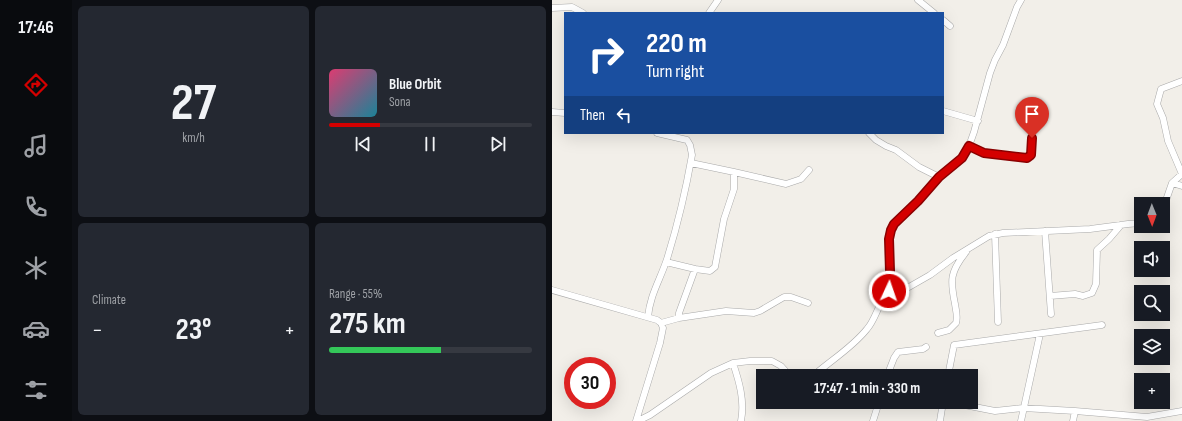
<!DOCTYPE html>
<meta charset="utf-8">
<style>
body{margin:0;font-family:"Sofia Sans Condensed",sans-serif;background:#242831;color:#f1f3f6;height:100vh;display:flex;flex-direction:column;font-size:15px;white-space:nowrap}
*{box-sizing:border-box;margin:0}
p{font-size:13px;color:#9ea1a6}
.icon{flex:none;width:22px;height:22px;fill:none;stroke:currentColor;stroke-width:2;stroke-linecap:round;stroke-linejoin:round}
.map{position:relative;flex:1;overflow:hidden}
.sheet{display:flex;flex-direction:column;gap:6px;padding:6px;background:#0d0f14;width:480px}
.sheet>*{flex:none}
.banner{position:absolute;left:12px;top:12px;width:380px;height:122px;border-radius:0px;box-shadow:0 4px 16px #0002;background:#1a4fa0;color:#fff;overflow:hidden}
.needle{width:26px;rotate:179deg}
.controls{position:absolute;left:582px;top:197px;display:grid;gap:8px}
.controls a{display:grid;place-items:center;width:36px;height:36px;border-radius:0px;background:#171b24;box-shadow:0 4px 16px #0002;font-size:20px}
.speed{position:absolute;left:12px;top:357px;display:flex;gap:8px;font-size:20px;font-weight:700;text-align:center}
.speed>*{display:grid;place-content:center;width:52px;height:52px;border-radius:50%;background:#171b24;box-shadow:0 4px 16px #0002;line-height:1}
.speed .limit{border:6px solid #d22;background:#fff;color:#111}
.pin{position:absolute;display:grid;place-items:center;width:34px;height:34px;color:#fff;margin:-41px -17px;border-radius:50% 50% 50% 0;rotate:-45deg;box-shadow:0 0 4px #0007}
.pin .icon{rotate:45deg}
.me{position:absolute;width:44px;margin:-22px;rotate:3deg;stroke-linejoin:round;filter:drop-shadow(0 0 3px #0008)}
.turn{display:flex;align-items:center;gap:14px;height:84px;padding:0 16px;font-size:18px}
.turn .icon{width:52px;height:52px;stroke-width:2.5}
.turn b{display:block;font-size:28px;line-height:34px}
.then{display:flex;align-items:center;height:38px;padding:0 16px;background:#0003;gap:8px;font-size:15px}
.big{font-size:30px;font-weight:700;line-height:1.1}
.sheet .tile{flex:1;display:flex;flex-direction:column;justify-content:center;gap:6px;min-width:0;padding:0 14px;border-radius:6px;background:#242831}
.sheet .dial{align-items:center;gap:0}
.dial b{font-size:52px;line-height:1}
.song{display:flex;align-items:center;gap:12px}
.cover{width:48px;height:48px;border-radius:6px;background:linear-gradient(135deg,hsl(340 70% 55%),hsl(190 70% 35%))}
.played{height:4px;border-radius:2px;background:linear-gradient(90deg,#d40000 25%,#363941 25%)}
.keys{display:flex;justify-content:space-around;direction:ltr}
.heat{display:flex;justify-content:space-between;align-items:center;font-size:22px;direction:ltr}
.charge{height:6px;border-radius:3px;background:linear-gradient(90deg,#34c759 55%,#363941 0)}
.sheet .tiles{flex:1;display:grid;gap:6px;grid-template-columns:repeat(2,1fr)}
.trip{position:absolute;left:204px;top:369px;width:222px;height:40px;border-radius:0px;background:#171b24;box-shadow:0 4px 16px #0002;font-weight:700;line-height:40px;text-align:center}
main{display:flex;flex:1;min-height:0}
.tab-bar{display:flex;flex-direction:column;width:72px;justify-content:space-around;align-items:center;background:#090b0e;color:#9ea1a6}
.tab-bar .icon{width:28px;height:28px}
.tab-bar .current{color:#d40000}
.tab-bar b{font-size:18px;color:#f1f3f6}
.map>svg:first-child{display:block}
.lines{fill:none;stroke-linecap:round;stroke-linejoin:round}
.minor-casing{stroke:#a9a9a9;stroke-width:7}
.minor{stroke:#fff;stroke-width:6}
.route-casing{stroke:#8a0000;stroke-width:10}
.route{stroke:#d40000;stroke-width:7}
</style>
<main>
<nav class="tab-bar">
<b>17:46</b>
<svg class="icon current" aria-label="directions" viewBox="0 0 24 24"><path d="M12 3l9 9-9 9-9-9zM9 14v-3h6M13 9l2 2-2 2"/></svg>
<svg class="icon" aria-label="music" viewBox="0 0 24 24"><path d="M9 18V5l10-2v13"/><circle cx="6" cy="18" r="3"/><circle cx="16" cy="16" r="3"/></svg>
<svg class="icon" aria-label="phone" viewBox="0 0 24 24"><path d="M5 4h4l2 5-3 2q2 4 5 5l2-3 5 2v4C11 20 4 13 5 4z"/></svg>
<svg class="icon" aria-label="climate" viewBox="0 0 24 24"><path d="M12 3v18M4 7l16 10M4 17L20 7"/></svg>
<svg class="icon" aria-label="car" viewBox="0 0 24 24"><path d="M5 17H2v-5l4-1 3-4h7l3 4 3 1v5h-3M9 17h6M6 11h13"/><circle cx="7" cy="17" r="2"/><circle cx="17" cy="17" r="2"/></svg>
<svg class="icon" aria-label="filters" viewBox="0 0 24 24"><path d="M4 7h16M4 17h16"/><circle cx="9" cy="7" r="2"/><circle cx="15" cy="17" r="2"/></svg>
</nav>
<section class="sheet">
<div class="tiles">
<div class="tile dial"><b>27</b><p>km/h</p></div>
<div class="tile">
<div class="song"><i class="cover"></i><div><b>Blue Orbit</b><p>Sona</p></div></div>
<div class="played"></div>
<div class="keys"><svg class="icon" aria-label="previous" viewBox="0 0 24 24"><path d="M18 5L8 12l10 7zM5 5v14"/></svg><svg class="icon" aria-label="pause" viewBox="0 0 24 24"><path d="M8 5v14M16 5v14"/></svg><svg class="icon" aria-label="next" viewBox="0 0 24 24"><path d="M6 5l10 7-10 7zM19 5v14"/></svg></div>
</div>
<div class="tile"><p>Climate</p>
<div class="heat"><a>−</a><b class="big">23°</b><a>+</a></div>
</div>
<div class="tile"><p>Range · 55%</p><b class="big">275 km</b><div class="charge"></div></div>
</div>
</section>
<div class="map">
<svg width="630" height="421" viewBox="0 0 630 421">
<rect width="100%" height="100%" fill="#f2efe9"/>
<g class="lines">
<g class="minor-casing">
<path id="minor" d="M366 0 382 13
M0 8 20 7 31 13
M157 13 166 0
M391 20 398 26
M391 111 426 121
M0 112 13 113
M317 133 324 140 334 146 344 150 367 167 387 177
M417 146 432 153 475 158 479 155 480 138
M139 163 182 172V189L172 219 163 267 158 271 143 269
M182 172 234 184 249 179 257 170
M630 174 616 141 611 118 605 104 609 89 630 81
M620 183 630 186
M611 209 620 183 630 174
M493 231 499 314
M443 234 446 322
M114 262 143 269 127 313V318
M0 290 105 320 109 323 111 328 108 343 84 421
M337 291 338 271 337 239 339 230 341 224 366 201 387 177 409 158 417 146 422 132 438 73 443 60 451 45 465 7 469 0
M498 296 523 294 531 296 540 293 544 284 545 250 557 239 569 225
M96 317C98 295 108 280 115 259 125 227 134 189 140 155L138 145 135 140 105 133
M109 323 127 318 174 311 202 313 208 311 232 297H239L256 303
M386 333 397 330 404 323C406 317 404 311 403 304 398 280 398 272 414 252
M181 363C187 381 193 401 189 421
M261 376C279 360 300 348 315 329 324 319 326 303 337 291L357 287 378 275 401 258 437 236 451 233 538 229 576 224 589 223
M335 376 342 358 346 352 371 349 374 347
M396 376 402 345 550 325
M397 402 443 411 471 408 523 411
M86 421 98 415 159 373 181 363 198 361H220L229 366 238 376
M321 421 327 402
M388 421 391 402
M469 421 488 334
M521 421 523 411 595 417 630 411"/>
</g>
<use href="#minor" class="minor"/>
</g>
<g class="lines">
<g class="route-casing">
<path id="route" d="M337 291 338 271 337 239 339 230 342 224 366 201 387 177 410 158 417 146 432 153 475 158 479 155 480 138"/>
</g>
<use href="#route" class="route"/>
</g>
</svg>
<div class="controls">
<a><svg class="needle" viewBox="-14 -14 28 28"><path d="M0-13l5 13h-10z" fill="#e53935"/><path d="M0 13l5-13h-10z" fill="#9ea1a6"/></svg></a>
<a><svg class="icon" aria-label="sound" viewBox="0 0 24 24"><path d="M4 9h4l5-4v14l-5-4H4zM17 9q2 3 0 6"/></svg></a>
<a><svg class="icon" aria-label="search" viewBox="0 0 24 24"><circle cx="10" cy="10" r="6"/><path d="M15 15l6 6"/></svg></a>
<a><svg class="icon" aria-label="layers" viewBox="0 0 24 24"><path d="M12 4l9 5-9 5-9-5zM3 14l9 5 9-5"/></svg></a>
<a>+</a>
</div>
<div class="speed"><div class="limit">30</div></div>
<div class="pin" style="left:480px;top:138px;background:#d93025"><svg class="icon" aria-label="arrive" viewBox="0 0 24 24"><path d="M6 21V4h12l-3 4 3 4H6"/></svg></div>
<svg class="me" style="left:337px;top:291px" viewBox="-20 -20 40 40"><circle r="17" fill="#d40000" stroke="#fff" stroke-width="3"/><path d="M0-11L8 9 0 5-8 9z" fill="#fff"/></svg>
<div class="trip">17:47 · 1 min · 330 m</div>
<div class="banner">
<div class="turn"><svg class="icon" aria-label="right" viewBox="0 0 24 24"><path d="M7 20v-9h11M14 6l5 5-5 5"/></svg><div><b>220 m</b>Turn right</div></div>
<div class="then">Then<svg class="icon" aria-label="left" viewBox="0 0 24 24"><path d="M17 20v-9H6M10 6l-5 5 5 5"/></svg></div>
</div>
</div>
</main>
